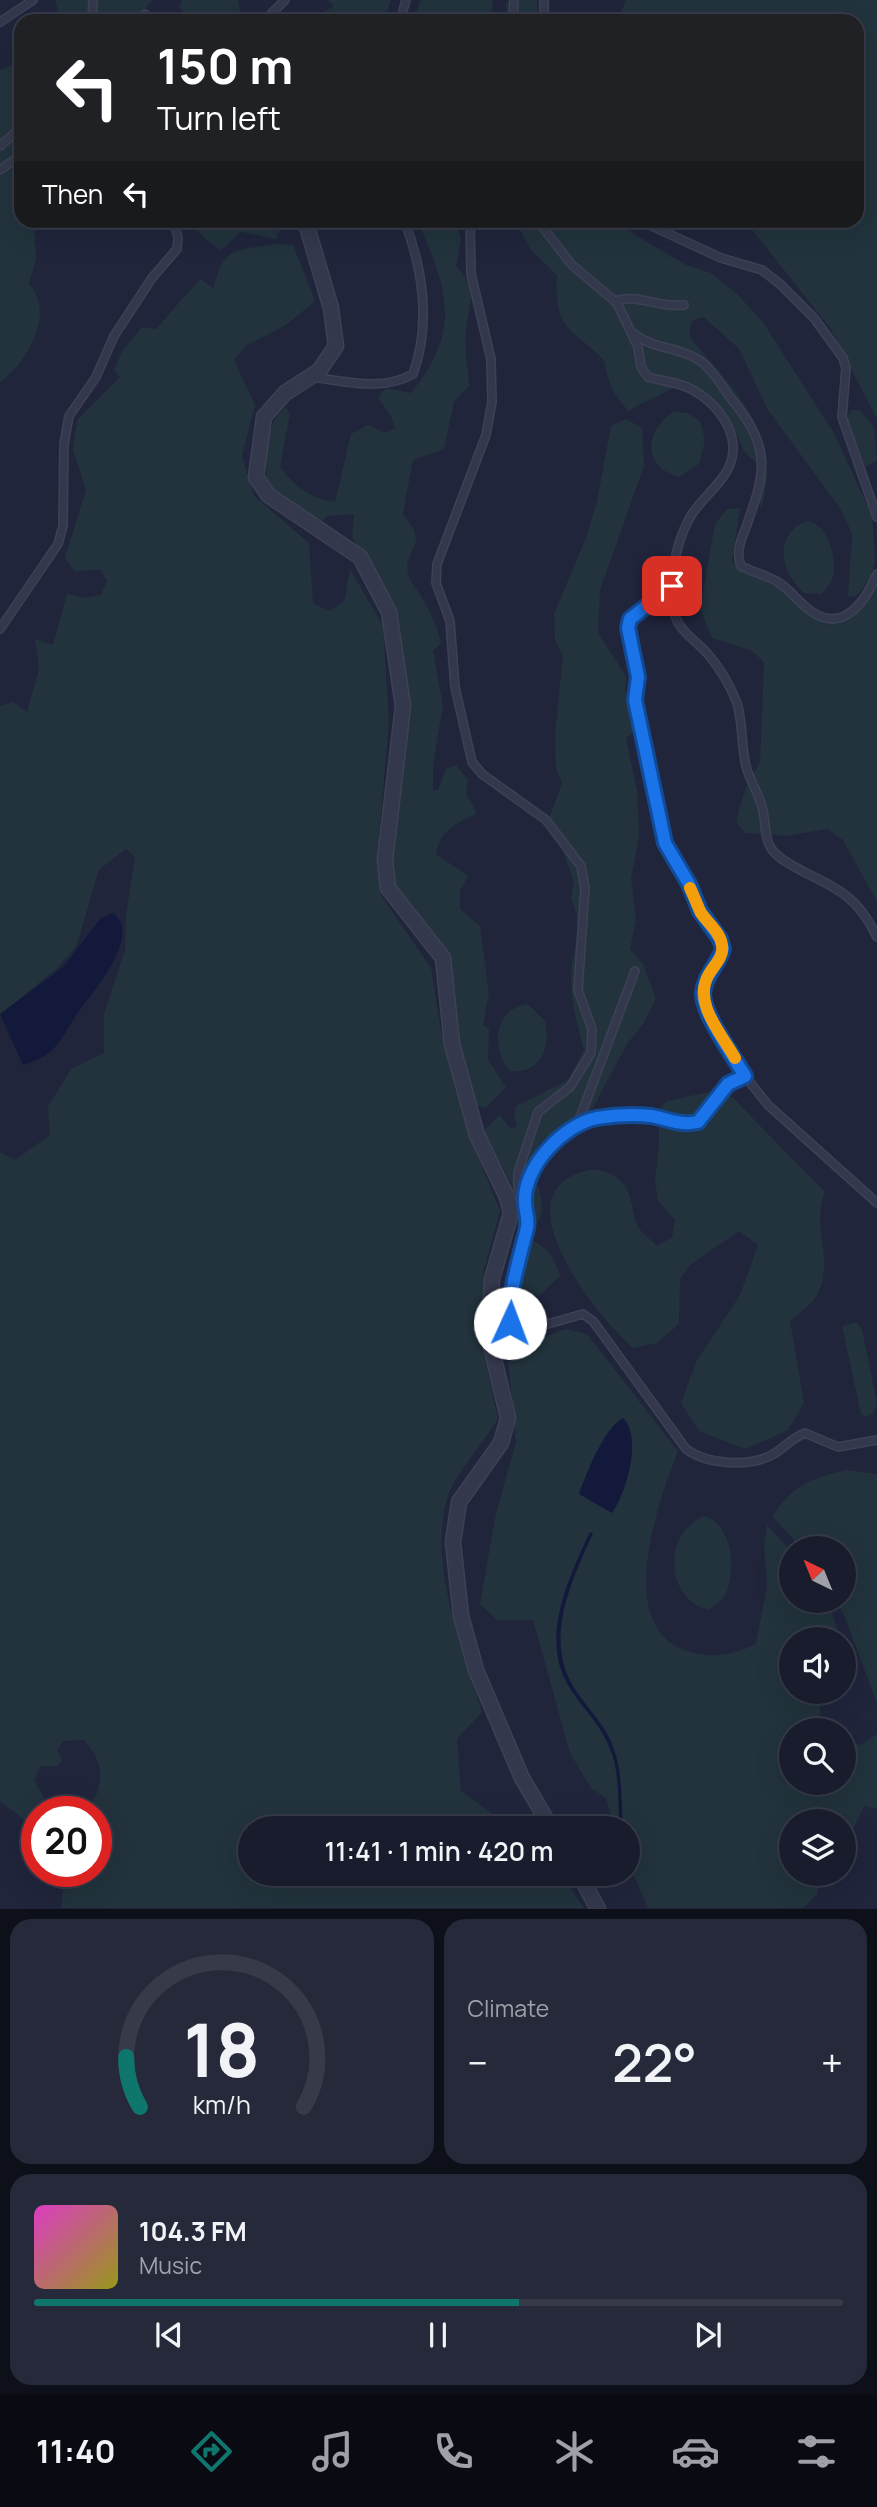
<!DOCTYPE html>
<meta charset="utf-8">
<style>
body{margin:0;font-family:Manrope,sans-serif;background:#252939;color:#f1f3f6;height:100vh;display:flex;flex-direction:column;font-size:26px;white-space:nowrap}
*{box-sizing:border-box;margin:0}
p{font-size:23px;color:#9fa1aa}
.icon{flex:none;width:38px;height:38px;fill:none;stroke:currentColor;stroke-width:2;stroke-linecap:round;stroke-linejoin:round}
.map{position:relative;height:1909px;overflow:hidden}
.drawer{display:flex;flex-direction:column;gap:10px;padding:10px;background:#0d0f19;flex:1}
.drawer>*{flex:none}
.top-card{position:absolute;left:14px;top:14px;width:850px;height:214px;border-radius:21px;box-shadow:0 7px 28px #0002,0 0 0 2px #363a49;background:#202124;color:#fff;overflow:hidden}
.needle{width:46px;rotate:317deg}
.tools{position:absolute;left:779px;top:1536px;display:grid;gap:14px}
.tools a{display:grid;place-items:center;width:77px;height:77px;border-radius:50%;background:#181c2d;box-shadow:0 7px 28px #0002,0 0 0 2px #363a49;font-size:35px}
.speed{position:absolute;left:21px;top:1796px;display:flex;gap:14px;font-size:35px;font-weight:700;text-align:center}
.speed>*{display:grid;place-content:center;width:91px;height:91px;border-radius:50%;background:#181c2d;box-shadow:0 7px 28px #0002,0 0 0 2px #363a49;line-height:1}
.speed .limit{border:10px solid #d22;background:#fff;color:#111}
.pin{position:absolute;display:grid;place-items:center;width:60px;height:60px;color:#fff;margin:-30px;border-radius:14px;box-shadow:0 4px 10px #0006}
.me{position:absolute;width:77px;margin:-38px;rotate:2deg;stroke-linejoin:round;filter:drop-shadow(0 0 5px #0008)}
.turn{display:flex;align-items:center;gap:24px;height:147px;padding:0 28px;font-size:32px}
.turn .icon{width:91px;height:91px;stroke-width:2.5}
.turn b{display:block;font-size:49px;line-height:60px}
.then{display:flex;align-items:center;height:66px;padding:0 28px;background:#0003;gap:14px;font-size:26px}
.big{font-size:52px;font-weight:600;line-height:1.1}
.drawer .widget{flex:1;display:flex;flex-direction:column;justify-content:center;gap:10px;min-width:0;padding:0 24px;border-radius:21px;background:#252939}
.drawer .dial{align-items:center;gap:0}
.dial svg{height:182px;overflow:visible;fill:none;stroke:#363a49;stroke-width:7;stroke-linecap:round;text-anchor:middle}
.dial text{fill:#f1f3f6;stroke:none}
.song{display:flex;align-items:center;gap:21px}
.cover{width:84px;height:84px;border-radius:10px;background:linear-gradient(135deg,hsl(310 70% 55%),hsl(60 70% 35%))}
.played{height:7px;border-radius:4px;background:linear-gradient(90deg,#0f766e 60%,#363a49 60%)}
.keys{display:flex;justify-content:space-around;direction:ltr}
.heat{display:flex;justify-content:space-between;align-items:center;font-size:38px;direction:ltr}
.drawer .tiles{flex:1;display:grid;gap:10px;grid-template-columns:1fr 1fr}
.widget:last-child{grid-column:span 2}
.trip{position:absolute;left:238px;top:1816px;width:402px;height:70px;border-radius:35px;background:#181c2d;box-shadow:0 7px 28px #0002,0 0 0 2px #363a49;font-weight:600;line-height:70px;text-align:center}
.tab-bar{display:flex;height:112px;justify-content:space-around;align-items:center;background:#0a0b12;color:#9fa1aa}
.tab-bar .icon{width:49px;height:49px}
.tab-bar .selected{color:#0f766e}
.tab-bar b{font-size:32px;color:#f1f3f6}
.map>svg:first-child{display:block}
.green{fill:#22333d}
.water{fill:#13193a}
.lines{fill:none;stroke-linecap:round;stroke-linejoin:round}
.service-casing{stroke:#3d4155;stroke-width:10}
.minor-casing{stroke:#3d4155;stroke-width:17}
.service{stroke:#34384c;stroke-width:7}
.minor{stroke:#34384c;stroke-width:14}
.route-casing{stroke:#114b97;stroke-width:18}
.route{stroke:#1a73e8;stroke-width:12}
.slow{stroke:#f59e0b;stroke-width:12}
</style>
<div class="map">
<svg width="877" height="1909" viewBox="0 0 877 1909">
<rect width="100%" height="100%" fill="#20253c"/>
<path class="green" d="M55 0H152L136 21H55L58 11Z
M182 0H238L240 12 235 21H190L179 7Z
M328 0H391L384 21H309L334 6Z
M421 0H493L491 14 486 21H413Z
M510 0H537L539 21H506V3Z
M626 0H877V419L831 329 745 221 858 220V21H617Z
M21 62V151L0 166V70Z
M21 157V220L34 221 36 259 29 284C56 313 27 363 0 382V173Z
M189 221H283L276 239 241 232 221 250 205 239Z
M418 221H463L465 225 458 231 461 239 456 266C478 290 470 301 466 329 464 347 468 368 469 386L454 402 444 449 413 460 403 514C432 549 402 547 408 574 409 580 416 588 419 593 429 609 437 625 441 643L433 651 443 705 433 764V790H438L446 769 456 765 468 780 466 793 477 814C456 823 440 831 436 854L468 876 460 891V909L480 926 489 994 483 1025 489 1029 488 1059 506 1088 485 1108 475 1105 459 1059 436 941 396 889 390 872 408 704 393 609 352 537 354 514 328 516 321 522 275 492 266 479C267 454 264 424 286 407L290 414 280 467C294 486 312 499 335 502L351 434 368 425 385 433 395 428 391 416 378 398 386 388 411 393C463 328 447 291 418 221Z
M515 221H620L634 234 686 265 711 273 738 295 763 322 835 435 872 516 875 561 870 580 855 597 848 596 852 534 842 511 768 410 739 349 704 317 692 320 689 333 692 340C735 390 785 438 761 508L759 499 767 468C735 452 745 446 729 419 717 401 700 391 683 381 666 394 647 399 629 411 613 395 608 382 604 360 570 326 554 331 557 275L531 250Z
M276 244 293 245 315 301 286 325 245 346 234 360 255 405 242 456 254 496 309 543 313 603 329 611 344 601 350 569 383 626 389 721 379 838 381 895 431 968 441 1031 471 1140 500 1211 484 1270 481 1342 498 1419C485 1440 455 1475 448 1496 427 1560 462 1651 482 1712L457 1739 461 1791 513 1829H250V1874H561L584 1908H61L65 1871H96V1811H86C106 1786 105 1763 84 1740L63 1741 57 1750 62 1760 57 1766H41L34 1780 48 1805 46 1811H37V1830L0 1801V1152L15 1160 50 1135 48 1107 71 1069 104 1053V1014L125 950 126 915 135 857 126 849 99 870 76 947 56 969 0 1015V706L13 702 27 712 39 669 35 639 53 645 67 594 84 598 101 595 107 581 100 570 74 571 65 558 86 490 73 450 77 420 120 377 114 370 122 351 142 327 156 329 200 279 213 288C225 245 234 251 276 244Z
M851 410H860L874 427 877 460 865 467 847 420Z
M673 412 688 413 700 421 705 440 699 464 679 477C642 467 644 432 673 412Z
M626 419 642 428 644 466 600 590 598 633 626 676 625 691 632 695 633 733 626 738 637 791 639 835 631 879 636 920 630 949 643 964 656 999 643 1024 627 1044 582 1128C550 1133 540 1134 528 1167 540 1187 549 1207 534 1228L517 1225C523 1188 496 1163 484 1130L500 1115 510 1128 517 1127 514 1116 516 1106 568 1080 584 1050C578 1027 571 1004 571 980 571 954 585 922 571 900L574 881 550 816 562 783 556 769 555 734 563 656 555 640 554 614 587 535 597 501 611 426Z
M740 508 732 561C745 573 759 577 775 586 794 598 809 614 829 625 854 618 866 606 877 583V902L843 840 827 829 787 836 745 833 736 822 745 789 760 762 764 662 752 651 712 638 700 608 715 524 727 509Z
M805 521C828 520 839 562 832 580 830 585 825 589 822 594L804 593C781 571 772 539 805 521Z
M528 1004 545 1021C551 1048 541 1074 510 1071 490 1049 494 1008 528 1004Z
M713 1091 733 1098 825 1192C810 1225 837 1265 815 1298 809 1307 798 1314 790 1321L804 1403 788 1430 745 1449 699 1431 681 1403 696 1362 740 1295 758 1245 739 1231 690 1265 680 1279 679 1324 657 1343 633 1348C602 1322 506 1205 574 1175 587 1169 601 1167 614 1176 635 1188 629 1208 638 1227 642 1234 652 1240 657 1246L672 1237 675 1220 658 1201 655 1180 659 1147V1109L667 1101Z
M533 1241C548 1248 556 1260 560 1276L540 1295 532 1297 521 1287 523 1268Z
M856 1322 862 1329 877 1404 873 1414 866 1417 861 1414 842 1326Z
M566 1329 587 1334 678 1451C659 1500 614 1623 684 1650 710 1659 732 1656 756 1644L767 1586 764 1545 767 1525 791 1551V1601H827L829 1604 841 1640H791V1692H825L821 1699 819 1724 828 1731H791V1783H844V1741L861 1745 877 1734V1809L864 1806 853 1830 844 1836V1822H791V1874H821L817 1894 803 1908H648L628 1862V1829H615L606 1798 591 1788 570 1753 533 1620H497L480 1604 496 1513 516 1442 508 1359 513 1348Z
M846 1470 877 1474V1703L844 1615 836 1601H844V1549H802L772 1516C794 1485 809 1479 846 1470Z
M704 1516C732 1524 736 1567 727 1591 723 1601 716 1605 708 1610 664 1597 663 1533 704 1516Z"/>
<path class="water" d="M113 913C143 935 93 992 79 1011 71 1022 65 1036 55 1047 46 1057 35 1061 23 1065L0 1014 63 967 100 919Z
M623 1418C643 1437 626 1494 612 1513L579 1494C586 1474 604 1428 623 1418Z
M590 1532 593 1533C572 1580 544 1637 573 1686 586 1708 606 1724 614 1749 623 1774 621 1803 623 1829H619C618 1803 620 1773 610 1749 602 1726 584 1710 571 1690 538 1641 568 1579 590 1532Z"/>
<g class="lines">
<g class="service-casing">
<path id="service" d="M92 21 93 0
M141 21 145 14
M264 21 285 0
M400 21 406 0
M513 21 514 0
M544 21V0
M0 22 33 0
M0 146 21 127
M0 170 21 155
M470 220 471 274 491 359 492 402 486 435 437 564 436 583 450 621 455 687 472 762 482 774 546 820 581 866 585 888 578 990 592 1029 591 1053 570 1087 538 1112 518 1172V1187L524 1202
M537 220 572 265 617 303 638 347 641 367 648 377C661 381 677 382 689 388 720 403 747 441 725 474 715 490 698 502 689 519 675 545 668 584 674 613 679 631 695 640 707 653 720 668 730 685 737 703 743 723 741 746 746 766 750 782 760 795 763 811 766 825 764 840 773 851 781 861 794 866 804 872 841 890 859 899 877 937
M639 220 721 258 762 270 781 285 814 318 843 358 846 368 842 417 877 517
M614 301C637 293 657 308 684 305
M634 334C655 350 683 347 703 363 716 374 723 389 733 401 773 450 765 474 745 530 740 542 736 554 741 566 753 572 765 575 776 581 791 589 800 605 814 613 845 632 866 600 877 574
M314 377C346 382 384 391 413 374 431 325 423 268 404 220
M672 585 630 619 628 628 637 677 635 700 665 843 700 911 720 938 723 949 720 959 708 976 703 994 707 1010 745 1076 768 1105 877 1203
M0 629 58 544 63 526 64 444 69 416 96 377 114 336 152 278 177 249 178 238 174 220
M745 1076 728 1084 698 1122C680 1126 668 1119 651 1116 633 1114 614 1115 597 1118 564 1123 523 1167 524 1202 525 1213 529 1217 527 1228 519 1261 509 1290 511 1323L515 1329 523 1331 583 1314 593 1321 686 1449C708 1465 748 1467 772 1455 784 1448 792 1438 805 1433L838 1447 877 1440
M578 1123 635 971"/>
</g>
<g class="minor-casing">
<path id="minor" d="M305 220 331 308 336 346 319 371 285 393 264 417 256 477 268 495 360 557 389 612 403 706 385 860 388 888 443 958 452 1044 477 1135 507 1197 511 1213 492 1279 489 1338 508 1418 501 1443 459 1502 453 1542 461 1616 476 1670 522 1778 552 1829
M579 1874 598 1909"/>
</g>
<use href="#service" class="service"/>
<use href="#minor" class="minor"/>
</g>
<g class="lines">
<g class="route-casing">
<path id="route" d="M510 1323C509 1290 519 1261 527 1228 529 1217 525 1213 525 1202 523 1167 564 1124 597 1118 614 1115 633 1114 651 1116 668 1119 680 1126 698 1122L728 1084 745 1076C734 1057 702 1013 703 993 704 976 718 965 723 949L720 939 700 911 689 884 665 843 635 700 638 677 628 628 630 619 672 586"/>
</g>
<use href="#route" class="route"/>
<path class="slow" d="M690 888C694 896 697 905 701 913 708 923 720 932 722 945 724 957 715 964 709 974 692 1002 721 1033 735 1058"/>
</g>
</svg>
<div class="tools">
<a><svg class="needle" viewBox="-14 -14 28 28"><path d="M0-13l5 13h-10z" fill="#e53935"/><path d="M0 13l5-13h-10z" fill="#9fa1aa"/></svg></a>
<a><svg class="icon" aria-label="sound" viewBox="0 0 24 24"><path d="M4 9h4l5-4v14l-5-4H4zM17 9q2 3 0 6"/></svg></a>
<a><svg class="icon" aria-label="search" viewBox="0 0 24 24"><circle cx="10" cy="10" r="6"/><path d="M15 15l6 6"/></svg></a>
<a><svg class="icon" aria-label="layers" viewBox="0 0 24 24"><path d="M12 4l9 5-9 5-9-5zM3 14l9 5 9-5"/></svg></a>
</div>
<div class="speed"><div class="limit">20</div></div>
<div class="pin" style="left:672px;top:586px;background:#d93025"><svg class="icon" aria-label="arrive" viewBox="0 0 24 24"><path d="M6 21V4h12l-3 4 3 4H6"/></svg></div>
<svg class="me" style="left:510px;top:1323px" viewBox="-20 -20 40 40"><circle r="19" fill="#fff"/><path d="M0-13L10 11 0 6-10 11z" fill="#1a73e8"/></svg>
<div class="trip">11:41 · 1 min · 420 m</div>
<div class="top-card">
<div class="turn"><svg class="icon" aria-label="left" viewBox="0 0 24 24"><path d="M17 20v-9H6M10 6l-5 5 5 5"/></svg><div><b>150 m</b>Turn left</div></div>
<div class="then">Then<svg class="icon" aria-label="left" viewBox="0 0 24 24"><path d="M17 20v-9H6M10 6l-5 5 5 5"/></svg></div>
</div>
</div>
<section class="drawer">
<div class="tiles">
<div class="widget dial"><svg viewBox="0 0 100 80">
<path d="M14 69A42 42 0 1 1 86 69"/>
<path d="M14 69A42 42 0 0 1 8 47" stroke="#0f766e"/>
<text x="50" y="56" font-size="32" font-weight="700">18</text>
<text x="50" y="72" font-size="11">km/h</text>
</svg></div>
<div class="widget"><p>Climate</p>
<div class="heat"><a>−</a><b class="big">22°</b><a>+</a></div>
</div>
<div class="widget">
<div class="song"><i class="cover"></i><div><b>104.3 FM</b><p>Music</p></div></div>
<div class="played"></div>
<div class="keys"><svg class="icon" aria-label="previous" viewBox="0 0 24 24"><path d="M18 5L8 12l10 7zM5 5v14"/></svg><svg class="icon" aria-label="pause" viewBox="0 0 24 24"><path d="M8 5v14M16 5v14"/></svg><svg class="icon" aria-label="next" viewBox="0 0 24 24"><path d="M6 5l10 7-10 7zM19 5v14"/></svg></div>
</div>
</div>
</section>
<nav class="tab-bar">
<b>11:40</b>
<svg class="icon selected" aria-label="directions" viewBox="0 0 24 24"><path d="M12 3l9 9-9 9-9-9zM9 14v-3h6M13 9l2 2-2 2"/></svg>
<svg class="icon" aria-label="music" viewBox="0 0 24 24"><path d="M9 18V5l10-2v13"/><circle cx="6" cy="18" r="3"/><circle cx="16" cy="16" r="3"/></svg>
<svg class="icon" aria-label="phone" viewBox="0 0 24 24"><path d="M5 4h4l2 5-3 2q2 4 5 5l2-3 5 2v4C11 20 4 13 5 4z"/></svg>
<svg class="icon" aria-label="climate" viewBox="0 0 24 24"><path d="M12 3v18M4 7l16 10M4 17L20 7"/></svg>
<svg class="icon" aria-label="car" viewBox="0 0 24 24"><path d="M5 17H2v-5l4-1 3-4h7l3 4 3 1v5h-3M9 17h6M6 11h13"/><circle cx="7" cy="17" r="2"/><circle cx="17" cy="17" r="2"/></svg>
<svg class="icon" aria-label="filters" viewBox="0 0 24 24"><path d="M4 7h16M4 17h16"/><circle cx="9" cy="7" r="2"/><circle cx="15" cy="17" r="2"/></svg>
</nav>
